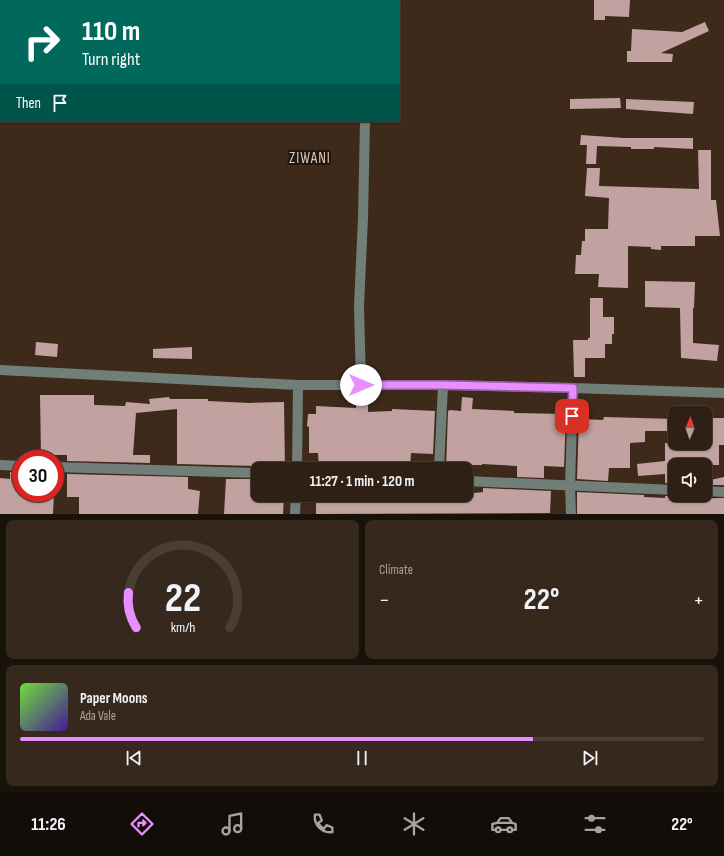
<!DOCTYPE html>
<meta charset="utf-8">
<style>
body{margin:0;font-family:"Sofia Sans Condensed",sans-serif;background:#36281d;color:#f1f3f6;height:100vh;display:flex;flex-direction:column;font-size:15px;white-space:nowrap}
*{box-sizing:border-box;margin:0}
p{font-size:13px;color:#a7a3a0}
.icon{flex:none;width:22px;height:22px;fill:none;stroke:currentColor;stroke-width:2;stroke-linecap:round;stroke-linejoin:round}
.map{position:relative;height:514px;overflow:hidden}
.panel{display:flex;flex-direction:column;gap:6px;padding:6px;background:#19120b;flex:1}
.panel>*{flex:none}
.banner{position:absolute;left:0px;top:0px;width:400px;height:122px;box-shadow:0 1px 3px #0004,0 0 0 1px #493e34;background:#00695c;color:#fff;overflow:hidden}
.needle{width:26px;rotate:2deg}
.tools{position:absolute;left:668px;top:406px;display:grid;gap:8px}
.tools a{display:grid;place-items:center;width:44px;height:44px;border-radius:8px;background:#2e2014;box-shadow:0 1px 3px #0004,0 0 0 1px #493e34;font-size:20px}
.speed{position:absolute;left:12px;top:450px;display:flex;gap:8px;font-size:20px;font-weight:700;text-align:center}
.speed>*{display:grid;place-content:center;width:52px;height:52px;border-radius:50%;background:#2e2014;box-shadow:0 1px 3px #0004,0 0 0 1px #493e34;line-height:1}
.speed .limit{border:6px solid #d22;background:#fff;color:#111}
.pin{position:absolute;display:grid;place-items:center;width:34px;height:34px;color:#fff;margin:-17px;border-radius:8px;box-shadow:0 2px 6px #0006}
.me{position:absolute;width:44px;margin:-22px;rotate:90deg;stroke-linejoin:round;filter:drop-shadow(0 0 3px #0008)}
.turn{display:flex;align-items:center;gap:14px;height:84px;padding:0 16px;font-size:18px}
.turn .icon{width:52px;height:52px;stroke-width:2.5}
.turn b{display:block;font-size:28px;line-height:34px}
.then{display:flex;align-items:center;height:38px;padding:0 16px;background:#0003;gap:8px;font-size:15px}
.big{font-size:30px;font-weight:700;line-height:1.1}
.panel .widget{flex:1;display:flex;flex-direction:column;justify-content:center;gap:6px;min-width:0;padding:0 14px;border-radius:8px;background:#36281d}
.panel .dial{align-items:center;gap:0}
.dial svg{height:104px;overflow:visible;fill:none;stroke:#493e34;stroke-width:7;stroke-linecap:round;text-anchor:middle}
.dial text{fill:#f1f3f6;stroke:none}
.song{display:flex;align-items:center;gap:12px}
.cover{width:48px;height:48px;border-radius:6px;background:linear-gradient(135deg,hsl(100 70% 55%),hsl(260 70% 35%))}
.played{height:4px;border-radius:2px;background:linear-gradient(90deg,#e88eff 75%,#493e34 75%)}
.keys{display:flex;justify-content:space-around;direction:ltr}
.heat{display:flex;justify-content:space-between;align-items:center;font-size:22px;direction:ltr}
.panel .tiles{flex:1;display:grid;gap:6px;grid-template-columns:1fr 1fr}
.widget:last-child{grid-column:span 2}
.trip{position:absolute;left:251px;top:462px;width:222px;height:40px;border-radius:8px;background:#2e2014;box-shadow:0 1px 3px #0004,0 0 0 1px #493e34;font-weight:700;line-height:40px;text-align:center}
.dock{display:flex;height:64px;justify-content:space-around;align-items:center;background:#120d08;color:#a7a3a0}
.dock .icon{width:28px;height:28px}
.dock .active{color:#e88eff}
.dock b{font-size:18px;color:#f1f3f6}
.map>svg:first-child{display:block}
.building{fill:#c1a2a0}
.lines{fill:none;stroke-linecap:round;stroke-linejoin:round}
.minor{stroke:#727e78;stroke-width:10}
.route-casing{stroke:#975ca6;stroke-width:10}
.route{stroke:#e88eff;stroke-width:7}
.labels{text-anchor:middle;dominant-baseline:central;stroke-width:4;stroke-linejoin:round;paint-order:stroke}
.quarter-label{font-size:15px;letter-spacing:1px;fill:#e1c9b7;stroke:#1d150e}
</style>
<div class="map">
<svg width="724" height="514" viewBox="0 0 724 514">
<rect width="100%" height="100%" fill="#3d2a1b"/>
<path class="building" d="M594 0H630L629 17 605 16V20H594Z
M705 22 709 31 661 53 673 54 672 62H627V51H631L632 29 682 32Z
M620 98 621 108 570 109V99Z
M626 99 694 102 693 114 626 109Z
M581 135 624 138H693V149L654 147V149H631V147L597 146 596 164H586L587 145H580Z
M698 150H711V200H716L720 236H695V246H661V250L651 249V247L628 246V288L598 287 599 274H575L576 255H581L582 241H585V229H608L609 198 585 196 587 168H600L599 186 699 189Z
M645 281 695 282 694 308H693V343L719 345 717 361 681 358 680 308 645 307Z
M590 298H603V317H614V334H612V344H605V358H585V377H574L573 340H588V338H590Z
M36 342 58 344 57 357 35 355Z
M192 347V359L153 358V349Z
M40 395H94V405L125 406 126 402 150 404 149 399 169 397 170 399H208V401L249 403 284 402 285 469H263L258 466 177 464V409L136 413 133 455H150V463L67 461V455H41Z
M462 397 473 398 472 409 514 411V413L566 414 564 467 544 466V478L517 477V466L482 464V465H465V469H446L448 411 450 410 461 411Z
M368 403V412L392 411V409L435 411 433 454 411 453 410 469H400V463L380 462V467L319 468 318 453H309V427L307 426 308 414H316V406L356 408V404Z
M604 417 675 419V431H645V442L630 443V468H609L608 481 577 479 579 419 603 420Z
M709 418H724V445H719V465H675V483H665V474L638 476 637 464 665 461V443H709Z
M10 472H21V493H54L53 514H0V478L10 479Z
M67 474 188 477V489L200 491 198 514H79V497H67Z
M724 477V485H710V480Z
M226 479H258V495H284L283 514H224Z
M483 488 551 491 550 513 316 514V495H474V493L483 492Z
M577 492 644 495V497L665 498V496H675V499L724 498V514H577Z"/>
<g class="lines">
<path class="minor" d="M370 1V0
M0 370 298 385H443L573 388 724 393
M361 385 359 306 363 218 365 121
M0 465 21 466
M55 467 258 473
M297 469 298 385
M439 469 443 385
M466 481 675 490
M705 491 724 492
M295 514 296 495
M571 514 570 486 573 388"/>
</g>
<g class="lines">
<g class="route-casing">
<path id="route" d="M361 385H443L573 388 572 416"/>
</g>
<use href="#route" class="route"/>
</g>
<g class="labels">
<g class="quarter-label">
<text x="310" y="158">ZIWANI</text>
</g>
</g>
</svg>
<div class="tools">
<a><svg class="needle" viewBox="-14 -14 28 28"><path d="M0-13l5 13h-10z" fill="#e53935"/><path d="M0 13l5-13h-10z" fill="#a7a3a0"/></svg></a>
<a><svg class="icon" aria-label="sound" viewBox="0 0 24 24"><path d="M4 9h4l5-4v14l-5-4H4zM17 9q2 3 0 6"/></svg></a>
</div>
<div class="speed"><div class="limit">30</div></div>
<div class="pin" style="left:572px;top:416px;background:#d93025"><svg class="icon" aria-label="arrive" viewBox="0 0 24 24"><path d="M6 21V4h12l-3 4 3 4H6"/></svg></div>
<svg class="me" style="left:361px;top:385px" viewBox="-20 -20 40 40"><circle r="19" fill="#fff"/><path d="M0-13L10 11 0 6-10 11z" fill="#e88eff"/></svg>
<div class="trip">11:27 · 1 min · 120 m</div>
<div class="banner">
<div class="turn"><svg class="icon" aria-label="right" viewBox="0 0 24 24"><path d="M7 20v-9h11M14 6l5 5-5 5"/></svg><div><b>110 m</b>Turn right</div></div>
<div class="then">Then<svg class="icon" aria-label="arrive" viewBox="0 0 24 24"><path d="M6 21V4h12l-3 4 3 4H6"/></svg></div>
</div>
</div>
<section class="panel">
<div class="tiles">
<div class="widget dial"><svg viewBox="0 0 100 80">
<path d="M14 69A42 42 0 1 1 86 69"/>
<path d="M14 69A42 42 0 0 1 8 42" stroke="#e88eff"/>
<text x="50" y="56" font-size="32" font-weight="700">22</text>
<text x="50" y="72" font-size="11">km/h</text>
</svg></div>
<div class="widget"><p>Climate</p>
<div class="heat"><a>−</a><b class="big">22°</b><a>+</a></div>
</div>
<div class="widget">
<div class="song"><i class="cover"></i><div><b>Paper Moons</b><p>Ada Vale</p></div></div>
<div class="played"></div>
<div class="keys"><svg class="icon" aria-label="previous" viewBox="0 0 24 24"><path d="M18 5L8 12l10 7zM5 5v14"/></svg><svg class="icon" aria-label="pause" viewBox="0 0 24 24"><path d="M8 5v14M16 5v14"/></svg><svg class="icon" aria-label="next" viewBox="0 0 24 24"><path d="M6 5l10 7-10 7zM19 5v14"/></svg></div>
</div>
</div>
</section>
<nav class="dock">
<b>11:26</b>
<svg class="icon active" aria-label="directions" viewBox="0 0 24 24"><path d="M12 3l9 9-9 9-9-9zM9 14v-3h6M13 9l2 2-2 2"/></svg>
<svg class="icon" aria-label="music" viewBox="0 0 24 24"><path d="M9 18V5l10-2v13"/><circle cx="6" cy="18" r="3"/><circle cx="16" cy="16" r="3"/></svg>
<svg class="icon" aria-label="phone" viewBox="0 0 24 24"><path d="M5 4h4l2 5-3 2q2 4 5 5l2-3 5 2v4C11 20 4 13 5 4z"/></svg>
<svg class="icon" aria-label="climate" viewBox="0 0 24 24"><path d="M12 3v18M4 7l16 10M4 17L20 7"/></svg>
<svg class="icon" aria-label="car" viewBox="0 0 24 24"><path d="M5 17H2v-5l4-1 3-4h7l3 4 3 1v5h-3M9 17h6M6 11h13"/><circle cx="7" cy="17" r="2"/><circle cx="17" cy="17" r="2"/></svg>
<svg class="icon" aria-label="filters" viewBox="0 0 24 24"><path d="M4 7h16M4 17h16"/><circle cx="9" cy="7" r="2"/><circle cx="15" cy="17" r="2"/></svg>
<b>22°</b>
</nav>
